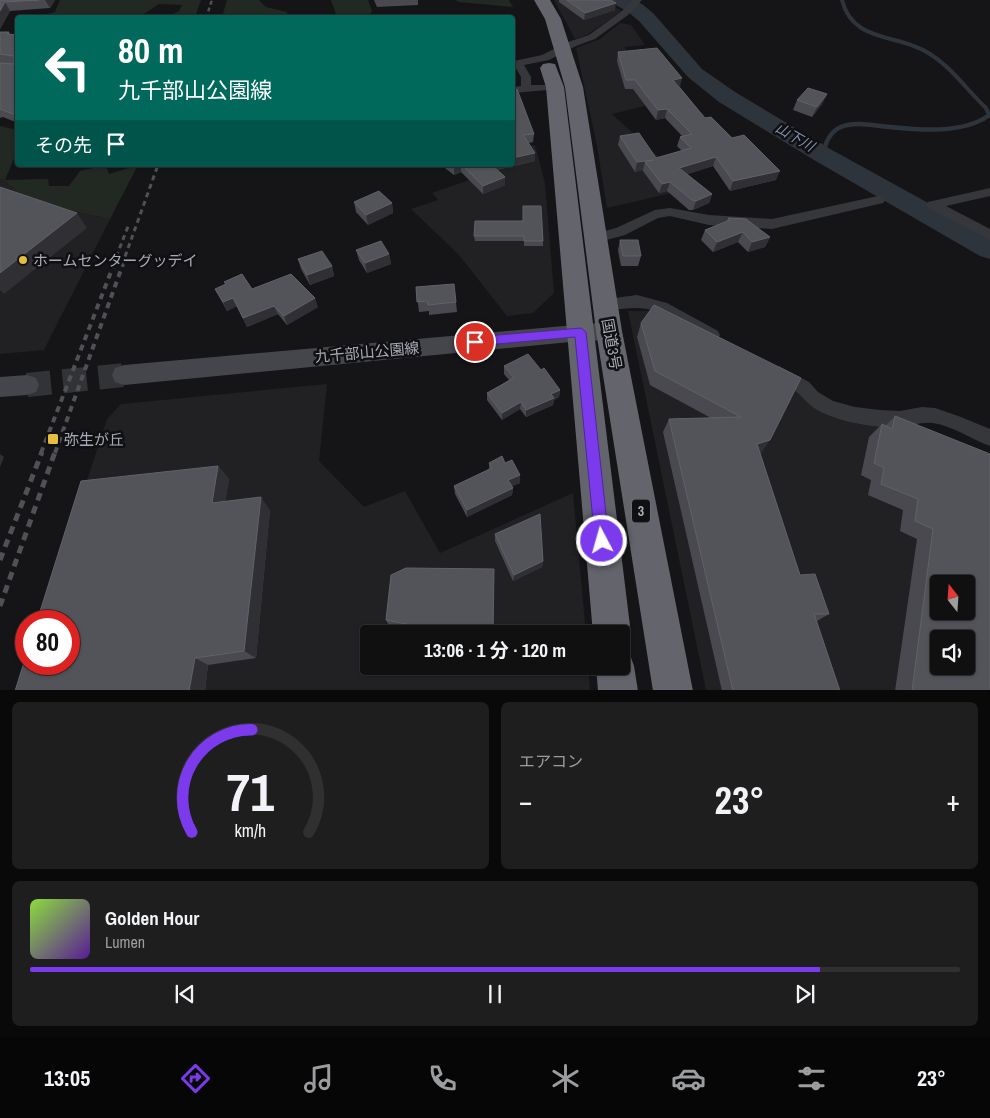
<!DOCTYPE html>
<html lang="ja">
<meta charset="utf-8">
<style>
body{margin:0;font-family:"Archivo Narrow","Noto Sans JP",sans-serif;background:#1e1e1f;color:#f1f3f6;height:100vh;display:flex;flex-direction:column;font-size:19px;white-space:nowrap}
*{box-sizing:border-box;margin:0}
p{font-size:16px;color:#9c9d9f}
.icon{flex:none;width:28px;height:28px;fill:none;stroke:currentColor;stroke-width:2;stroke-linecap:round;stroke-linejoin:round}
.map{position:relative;height:690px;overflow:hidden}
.details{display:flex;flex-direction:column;gap:12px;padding:12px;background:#090909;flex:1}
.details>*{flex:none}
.top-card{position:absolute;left:15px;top:15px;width:500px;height:152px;border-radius:5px;box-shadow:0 1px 4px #0004,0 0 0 1px #303031;background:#00695c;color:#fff;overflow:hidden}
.needle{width:32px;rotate:343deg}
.buttons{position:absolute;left:930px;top:575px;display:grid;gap:10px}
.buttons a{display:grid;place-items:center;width:45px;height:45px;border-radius:5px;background:#101011;box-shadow:0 1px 4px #0004,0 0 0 1px #303031;font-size:25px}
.speed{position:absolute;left:15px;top:610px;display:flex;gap:10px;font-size:25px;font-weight:700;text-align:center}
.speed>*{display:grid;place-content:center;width:65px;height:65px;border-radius:50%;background:#101011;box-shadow:0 1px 4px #0004,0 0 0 1px #303031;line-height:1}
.speed .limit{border:8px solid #d22;background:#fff;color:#111}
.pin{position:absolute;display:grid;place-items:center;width:42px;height:42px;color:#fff;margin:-21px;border:2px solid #fff;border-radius:50%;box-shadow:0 1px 5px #0007}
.me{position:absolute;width:55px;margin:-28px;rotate:354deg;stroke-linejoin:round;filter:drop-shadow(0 0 4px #0008)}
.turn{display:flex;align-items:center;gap:18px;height:105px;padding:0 20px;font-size:22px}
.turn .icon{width:65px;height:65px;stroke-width:2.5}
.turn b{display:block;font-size:35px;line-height:42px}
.then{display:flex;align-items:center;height:48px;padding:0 20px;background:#0003;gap:10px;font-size:19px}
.big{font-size:38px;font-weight:700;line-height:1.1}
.details .tile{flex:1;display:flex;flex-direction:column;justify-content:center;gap:8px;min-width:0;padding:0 18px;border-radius:8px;background:#1e1e1f}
.details .dial{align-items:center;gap:0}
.dial svg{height:130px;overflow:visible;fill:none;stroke:#303031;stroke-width:7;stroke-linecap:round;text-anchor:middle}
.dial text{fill:#f1f3f6;stroke:none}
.song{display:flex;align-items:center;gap:15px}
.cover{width:60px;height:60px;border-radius:8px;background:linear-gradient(135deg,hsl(90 70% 55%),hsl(270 70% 35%))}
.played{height:5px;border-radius:2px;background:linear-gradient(90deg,#7c3aed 85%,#303031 85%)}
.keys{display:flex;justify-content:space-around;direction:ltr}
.heat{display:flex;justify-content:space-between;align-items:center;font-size:28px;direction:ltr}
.details .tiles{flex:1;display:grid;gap:12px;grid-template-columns:1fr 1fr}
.tile:last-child{grid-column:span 2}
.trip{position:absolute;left:360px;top:625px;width:270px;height:50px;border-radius:5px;background:#101011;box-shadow:0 1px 4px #0004,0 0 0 1px #303031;font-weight:700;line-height:50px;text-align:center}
.dock{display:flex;height:80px;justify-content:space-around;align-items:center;background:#060607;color:#9c9d9f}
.dock .icon{width:35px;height:35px}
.dock .on{color:#7c3aed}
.dock b{font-size:22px;color:#f1f3f6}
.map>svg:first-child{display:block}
.built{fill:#212124;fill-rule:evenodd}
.green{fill:#222923}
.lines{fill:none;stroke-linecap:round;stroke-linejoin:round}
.stream-far1{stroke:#2e343c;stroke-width:4}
.stream{stroke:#2e343c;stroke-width:4.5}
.river{fill:#2e343c;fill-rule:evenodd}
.secondary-tunnel{stroke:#323337;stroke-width:24;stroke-dasharray:24 12;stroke-linecap:butt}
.street{fill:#36373b;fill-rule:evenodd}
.secondary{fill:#45464b;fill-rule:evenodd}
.highway{fill:#63646c;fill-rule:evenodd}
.rail-far3{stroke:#505156;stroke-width:2.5;stroke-dasharray:4 3;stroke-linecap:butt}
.rail-far2{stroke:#505156;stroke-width:3;stroke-dasharray:5 4;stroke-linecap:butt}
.rail-far1{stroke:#505156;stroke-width:4;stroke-dasharray:6 5;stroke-linecap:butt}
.rail{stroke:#505156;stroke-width:5;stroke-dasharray:8 6;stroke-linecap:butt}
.wall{fill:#49494f}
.shaded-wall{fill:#303034}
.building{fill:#53545a;stroke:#616268;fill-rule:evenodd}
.route{fill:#7c3aed;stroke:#51269a}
.poi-dot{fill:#e5bd3f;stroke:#101012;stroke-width:2}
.labels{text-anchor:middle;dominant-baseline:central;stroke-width:5;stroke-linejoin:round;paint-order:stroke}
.far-water-label{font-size:14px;font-style:italic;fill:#8195af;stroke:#101012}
.shield{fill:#101012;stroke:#7a7c85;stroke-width:1}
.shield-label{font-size:14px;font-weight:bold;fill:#a8abb6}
.poi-label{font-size:15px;fill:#a8abb6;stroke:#101012;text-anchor:start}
.street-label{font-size:15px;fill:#a8abb6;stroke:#101012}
</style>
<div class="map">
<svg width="990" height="691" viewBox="0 0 990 691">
<rect width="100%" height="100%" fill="#151517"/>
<path class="built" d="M554 0H603L622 11 587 35 575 39Z
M620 23 631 25 645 45 625 47 645 106 612 114 693 188 607 208 597 146 576 48 600 39Z
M535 145 545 183 554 293 533 313 507 316 459 255 411 209 438 200 432 193 512 165 513 149Z
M0 179 4 180 30 202 110 219 44 350 0 354Z
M628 311H652L799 390 811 405 858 424 904 425 990 459V690H706ZM939 584H966V611H939ZM939 639H966V666H939Z
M327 384 319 461 364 507 405 491 440 553 573 493 586 634H369V666H588L590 690 19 691 69 664V621H41L107 419 121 404Z"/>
<path class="green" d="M60 0H201L195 17H167L179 11 182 5 159 4 139 17H36L55 12Z
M227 0H259L266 7 287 12 288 17H222Z
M331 0H368L372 11 368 17H337Z
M455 0H509L513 7 459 2Z
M0 126 17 130V151L5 180 48 179 49 186H69L80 171 106 165 109 174 138 165 110 219 29 202 4 180 0 179Z"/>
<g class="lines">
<path class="stream-far1" d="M842 0C853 44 899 33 930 54 952 68 967 90 986 108L989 115 986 117"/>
<path class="stream" d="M823 155C825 143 829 132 841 127 856 121 875 126 890 127 920 130 962 134 988 116"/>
<path class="river" d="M611 0H634L642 4 653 13 702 69 735 92 832 150 990 237V259L980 256 814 160 719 102 688 77 639 21 628 12 614 4Z"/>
<path class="secondary-tunnel" d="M27 385 124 375"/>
<path class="street" d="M632 0H642L628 15 595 39 576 46 549 60 524 65 531 77V85H559L560 87 559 89 512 93V87L521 86V77L513 63 514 61 542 55 568 42 589 35 622 11Z
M990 188V196L946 206 990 229V240L928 208 926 205 928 202Z
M878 196 883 197 885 200 883 203 772 229 709 225 670 216 658 218 625 235 595 243 590 241 588 238 590 235 616 228 655 210 670 208 709 215 772 219Z
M637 295 667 303 718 331 720 335 718 339 712 341C692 335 676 319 657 312 635 303 617 313 600 308L597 304 600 300Z
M779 366 809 382 818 392 833 401 855 407 880 410 900 411 922 407 935 408 961 417 990 429V446C971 439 953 426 933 423 921 422 911 426 899 427 875 428 843 423 821 412 811 407 805 400 798 393 789 385 776 383 771 373L773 368Z"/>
<path class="secondary" d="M609 322 617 325 621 331 617 337 609 340 581 341 124 385 115 382 112 375 115 368 124 365Z
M27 375 36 378 39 385 36 392 27 395 0 397V377Z"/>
<path class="highway" d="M534 0H550L561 19 583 87 622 331 693 691H653L596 331 565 87 545 19Z
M549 63 555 64 564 87 631 634 625 647 621 649V634H593L546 87 540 68 543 64Z
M621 649 629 652 634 666 638 691H598L596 666H621Z"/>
<path class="rail-far3" d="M206 18 212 0"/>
<path class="rail-far2" d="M113 265 129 224
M122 265 158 165"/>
<path class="rail-far1" d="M41 453 114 264
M55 453 123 264"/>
<path class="rail" d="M0 560 42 452
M0 606 55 452"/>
</g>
<path class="wall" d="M0 0H55L50 8 10 11 0 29Z
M374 0H418V5L377 7Z
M559 0H611L615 10 584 20 559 2Z
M0 32H9L11 35H18V123L3 117 0 118Z
M618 52 680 87 705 118 776 180 730 191 713 166 687 174 712 194 709 203 693 210H689L667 191 659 193 643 171V170L635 172 618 145 620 136 656 158 682 151 677 146 680 137 682 136 665 118 656 120 633 89H625L617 61Z
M512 91 534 134 533 142 529 143 535 153V161L497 170 505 185 483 194 461 172 454 175 441 165H512Z
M827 94 822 104 812 117 793 110 797 100Z
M354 202 392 203 393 213 368 225 356 212Z
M523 206 543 241V246H524V241H475L474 236 523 221Z
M728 218 770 237 765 247 748 252 738 242 713 252 701 240 705 230 726 222Z
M620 240 641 256 638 266H621L618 250Z
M356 250 389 254 391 264 367 273 359 260Z
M298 259 332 266 334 276 310 285 301 269Z
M416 287 456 302 457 312 429 315V311L419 312Z
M215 289H252L318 307 287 325 278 314 247 327 237 306 227 311Z
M641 323 801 378 761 453H760L800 575 829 614 817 621 840 691H722L663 432 669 419 711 418 650 385 637 337Z
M504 366 541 370 560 390 559 397 554 400 553 405 526 417 520 409 502 420 487 400V393L509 380 504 374Z
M895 416 990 691H895L917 539 900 531 903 510 868 495 871 480 861 475 869 437 882 424 885 426Z
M489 463 520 475V483L512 486 513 488 512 495 467 517 455 494 454 486 489 469Z
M218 466 229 479 225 502 270 510 256 658 208 665 205 691H15Z
M495 534 543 561 542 567 513 581 495 541Z
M386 620 493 634H416L415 633 390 628Z
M440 666H493V667Z"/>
<path class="shaded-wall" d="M45 0H55L50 8Z
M5 2 10 11 0 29V11Z
M616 3 615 10 584 20 585 13Z
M682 78 680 87 673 80Z
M827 94 822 104 812 117 817 107Z
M667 109 665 118 656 120 658 110Z
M535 153V161L490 171V165H512V158Z
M716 157 713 166 677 178 679 168Z
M653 160 645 162 643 170 635 172 637 162Z
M61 165H78L63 168Z
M458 165H461V172L454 175V167Z
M780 171 776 180 730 191 733 181Z
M505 177V185L483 194V186Z
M670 182 667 191 659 193 662 184Z
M712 194 709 203 693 210 696 201Z
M392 203 393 213 368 225 366 215Z
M77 213 87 228 4 294 0 290V273Z
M743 232 738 242 713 252 717 242Z
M770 237 765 247 748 252 752 242Z
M389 254 391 264 367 273 365 263Z
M332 266 334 276 310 285 307 275Z
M233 298 238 306 227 311 223 302Z
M315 298 318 307 287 325 284 316Z
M274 306 278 314 247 327 243 318Z
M560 390 559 397 554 400 553 405 526 417V410L551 394Z
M521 402 520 409 502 420V413Z
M770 440 761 453 749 456 757 444Z
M0 454 4 457 0 467Z
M218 466 229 479 223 516 212 503Z
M520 475V483L508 488V480Z
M513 488 512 495 467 517V510Z
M261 497 270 510 256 658 244 651Z
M543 561 542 567 513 581 514 575Z
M195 658 208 665 205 691H189Z"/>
<path class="building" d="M0 0H39L5 2 0 11Z
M567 0H611L616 3 585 13Z
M0 32H9L7 34 18 35V116L0 109V63L14 64V56L0 54Z
M657 48 682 78 673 80 705 118 711 117 732 138 744 135 780 171 733 181 716 157 679 168 712 194 696 201 692 200 670 182 662 184 645 162 653 160 637 162 620 136 639 133 656 158 691 148 680 137 692 134 667 109 658 110 635 80H626L618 52Z
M808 88 827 94 817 107 797 100Z
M517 89 534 134 523 135 535 153 512 158V91Z
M462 165H492L505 177 483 186Z
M0 187 77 213 0 273Z
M379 191 392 203 366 215 354 202Z
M523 206H541L543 241H524V236H474L475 221H523Z
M728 218 746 219 770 237 752 242 743 232 717 242 705 230 730 220Z
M620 240H638L641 256H623Z
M381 241 389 254 365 263 356 250Z
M322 251 332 266 307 275 298 259Z
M242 274 252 289 291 274 315 298 284 316 274 306 243 318 233 298 223 302 215 289 226 284 224 282Z
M454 284 456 302 428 305 427 301 417 302 416 287Z
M654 305 801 378 770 440 757 444 800 575 815 574 829 614H814L840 691H733L669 419 741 417 655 371 641 323Z
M528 354 541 370 544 368 560 390 551 394 554 398 526 410 521 402 502 413 487 393 514 378 504 366Z
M895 416 990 454V691H912L933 529 915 521 918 499 881 484 884 468 874 463 882 424 892 429ZM939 584H966V611H939ZM939 639H966V666H939Z
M502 456 505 463 512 460 520 475 508 480 513 488 467 510 454 486 492 468 489 463Z
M218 466 212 503 261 497 244 651 195 658 189 691H15L26 656V664H69V621H37L81 481Z
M540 514 543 561 514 575 495 534Z
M406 568 494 569 493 634H420L411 625 386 620 391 575Z"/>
<path class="route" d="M581 328 586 332 609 541 607 546 602 548 597 546 595 541 575 337 475 346 470 342 475 337Z"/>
<g class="poi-dot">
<circle cx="23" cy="260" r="5"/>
<rect x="47" y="433" width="12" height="12" rx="2.5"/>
</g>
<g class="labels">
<g class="far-water-label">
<text transform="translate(795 137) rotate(30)">山下川</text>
</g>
<rect class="shield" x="632" y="499.5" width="18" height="23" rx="4"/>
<g class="shield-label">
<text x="641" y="511">3</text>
</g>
<g class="poi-label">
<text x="33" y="260">ホームセンターグッデイ</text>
<text x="64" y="439">弥生が丘</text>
</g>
<g class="street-label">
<text transform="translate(612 344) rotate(80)">国道3号</text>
<text transform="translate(367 352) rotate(-5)">九千部山公園線</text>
</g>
</g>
</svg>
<div class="buttons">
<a><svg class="needle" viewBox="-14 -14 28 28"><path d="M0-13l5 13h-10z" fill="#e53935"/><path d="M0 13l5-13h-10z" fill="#9c9d9f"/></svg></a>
<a><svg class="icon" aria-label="sound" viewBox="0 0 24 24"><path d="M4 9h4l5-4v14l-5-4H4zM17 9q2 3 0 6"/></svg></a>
</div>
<div class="speed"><div class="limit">80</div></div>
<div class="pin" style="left:475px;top:342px;background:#d93025"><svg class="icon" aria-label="arrive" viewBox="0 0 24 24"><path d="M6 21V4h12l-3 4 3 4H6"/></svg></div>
<svg class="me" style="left:602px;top:541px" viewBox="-20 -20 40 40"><circle r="17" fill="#7c3aed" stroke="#fff" stroke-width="3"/><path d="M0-11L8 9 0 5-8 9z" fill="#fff"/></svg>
<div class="trip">13:06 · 1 分 · 120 m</div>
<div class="top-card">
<div class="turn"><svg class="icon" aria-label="left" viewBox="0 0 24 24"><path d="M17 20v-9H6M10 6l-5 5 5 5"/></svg><div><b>80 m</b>九千部山公園線</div></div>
<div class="then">その先<svg class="icon" aria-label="arrive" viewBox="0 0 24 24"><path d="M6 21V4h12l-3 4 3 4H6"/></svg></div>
</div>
</div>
<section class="details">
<div class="tiles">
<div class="tile dial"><svg viewBox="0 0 100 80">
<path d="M14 69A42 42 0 1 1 86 69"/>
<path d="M14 69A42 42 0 0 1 51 6" stroke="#7c3aed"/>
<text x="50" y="56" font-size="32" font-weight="700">71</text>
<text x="50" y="72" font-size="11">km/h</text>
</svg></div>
<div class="tile"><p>エアコン</p>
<div class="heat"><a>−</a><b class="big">23°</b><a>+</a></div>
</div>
<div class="tile">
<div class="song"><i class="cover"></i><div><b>Golden Hour</b><p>Lumen</p></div></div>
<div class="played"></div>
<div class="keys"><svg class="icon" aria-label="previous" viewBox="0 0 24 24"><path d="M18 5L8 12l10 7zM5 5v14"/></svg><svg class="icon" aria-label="pause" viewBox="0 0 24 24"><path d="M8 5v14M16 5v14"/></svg><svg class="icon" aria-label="next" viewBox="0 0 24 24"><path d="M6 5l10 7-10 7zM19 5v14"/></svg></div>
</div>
</div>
</section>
<nav class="dock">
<b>13:05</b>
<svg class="icon on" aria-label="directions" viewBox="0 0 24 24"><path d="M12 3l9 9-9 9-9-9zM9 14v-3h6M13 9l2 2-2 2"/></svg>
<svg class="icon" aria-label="music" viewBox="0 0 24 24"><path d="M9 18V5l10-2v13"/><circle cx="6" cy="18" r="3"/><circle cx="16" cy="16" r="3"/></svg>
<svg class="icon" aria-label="phone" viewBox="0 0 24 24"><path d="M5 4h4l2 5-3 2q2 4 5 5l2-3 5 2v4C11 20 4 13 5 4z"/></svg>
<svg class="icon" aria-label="climate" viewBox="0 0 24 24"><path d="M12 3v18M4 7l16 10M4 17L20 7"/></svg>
<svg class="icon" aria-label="car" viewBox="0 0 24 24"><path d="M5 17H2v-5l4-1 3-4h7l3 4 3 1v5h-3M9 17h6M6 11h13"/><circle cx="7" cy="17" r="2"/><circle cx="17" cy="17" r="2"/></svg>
<svg class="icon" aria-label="filters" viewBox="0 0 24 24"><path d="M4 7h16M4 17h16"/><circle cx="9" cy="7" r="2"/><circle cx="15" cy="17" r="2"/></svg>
<b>23°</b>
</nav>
